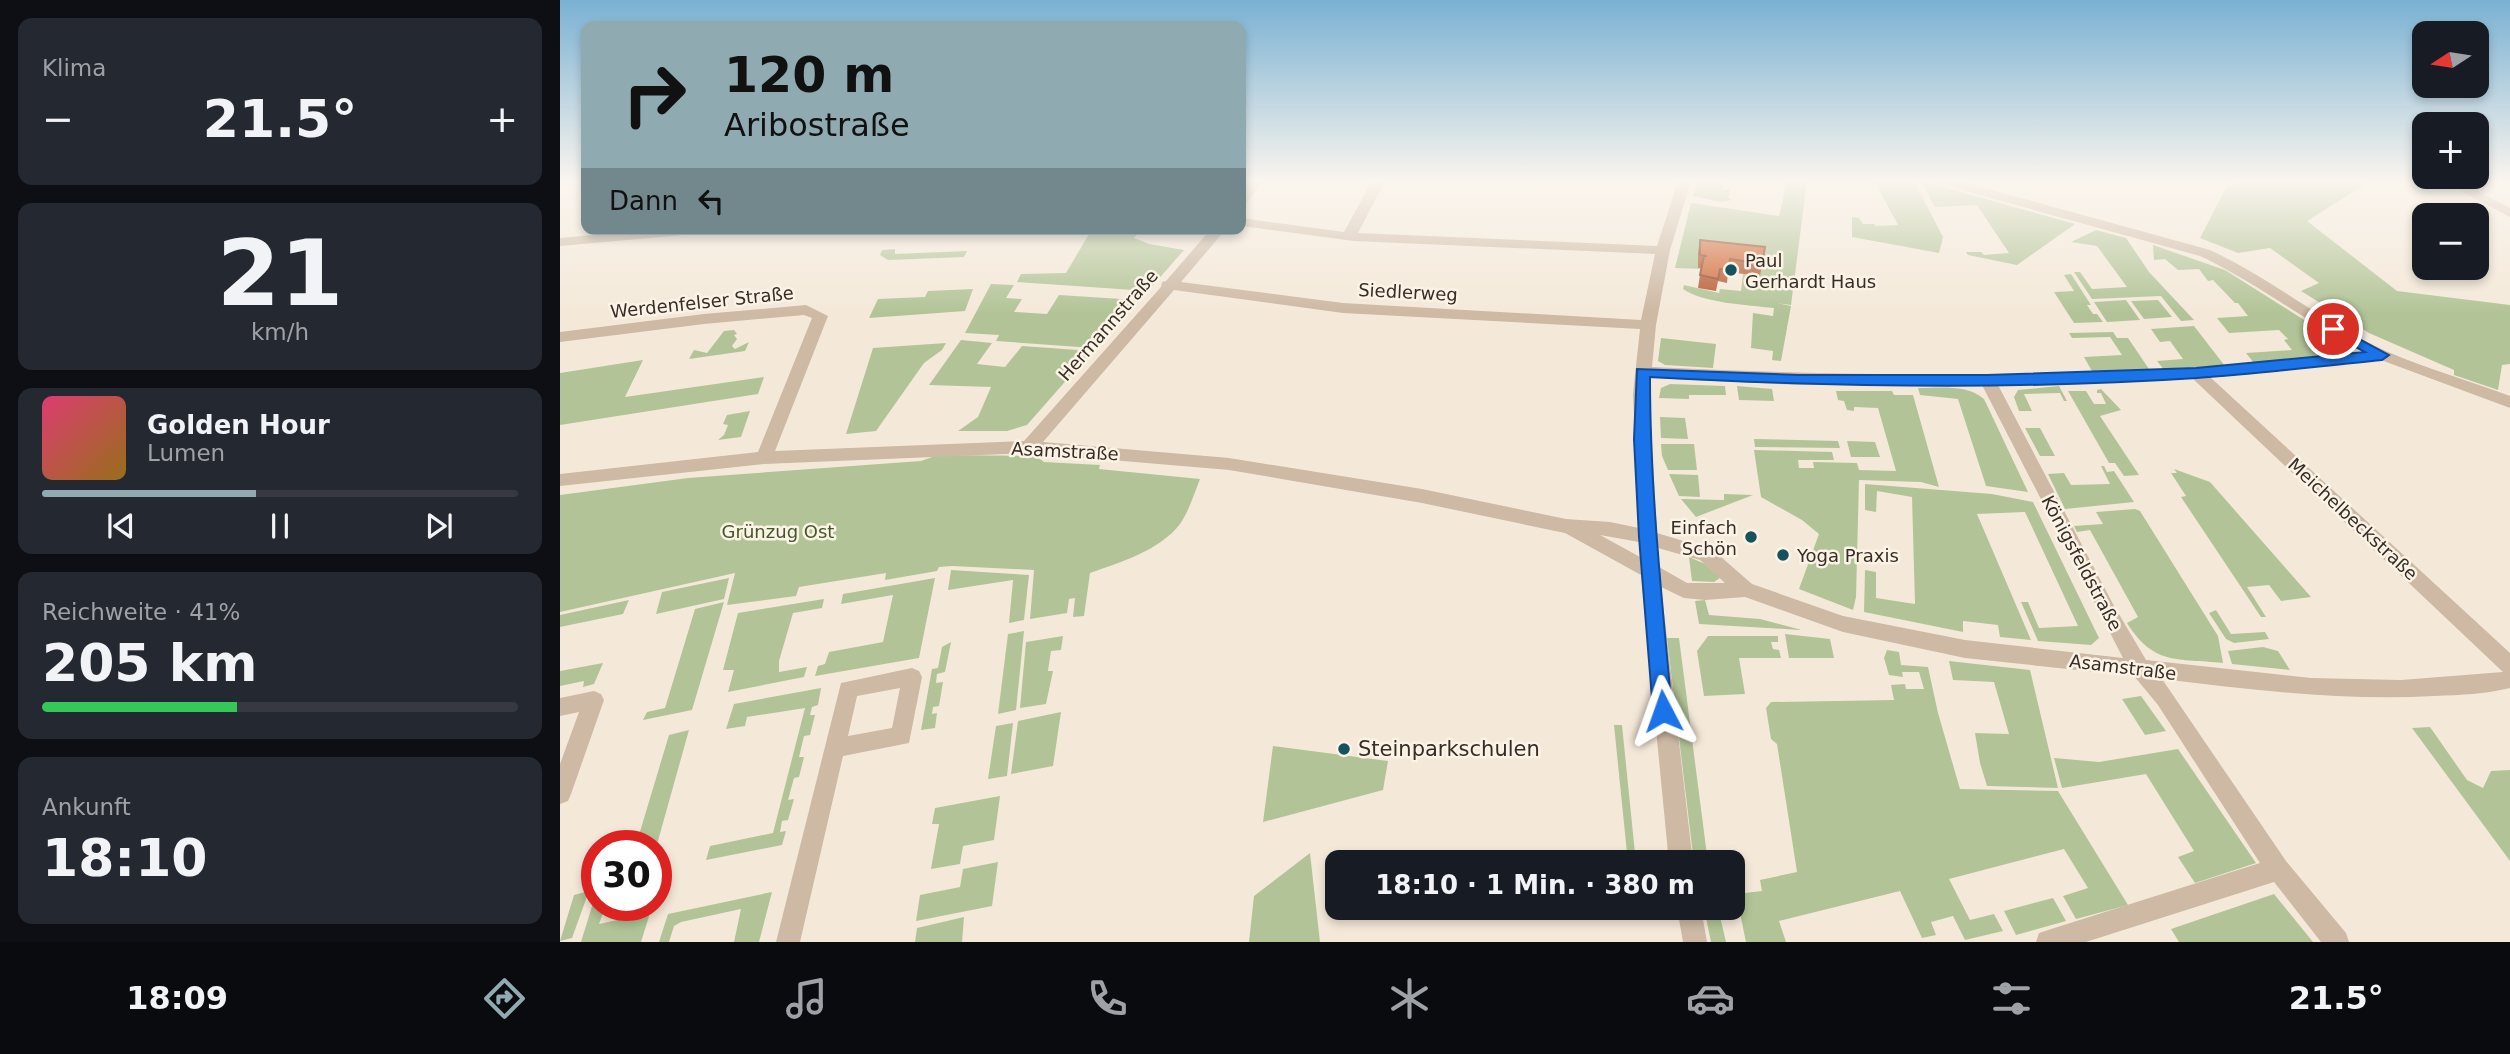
<!DOCTYPE html>
<html lang="de">
<meta charset="utf-8">
<style>
body{margin:0;font-family:"DejaVu Sans",sans-serif;background:#242831;color:#f1f3f6;height:100vh;display:flex;flex-direction:column;font-size:26px;white-space:nowrap}
*{box-sizing:border-box;margin:0}
p{font-size:23px;color:#9ea1a6}
.icon{flex:none;width:38px;height:38px;fill:none;stroke:currentColor;stroke-width:2;stroke-linecap:round;stroke-linejoin:round}
.map{position:relative;flex:1;overflow:hidden}
.side{display:flex;flex-direction:column;gap:18px;padding:18px;background:#0d0f14;width:560px}
.side>*{flex:none}
.guide{position:absolute;left:21px;top:21px;width:665px;height:214px;border-radius:14px;box-shadow:0 4px 10px #0003;background:#8fabb1;color:#111;overflow:hidden}
.needle{width:46px;rotate:258deg}
.fabs{position:absolute;left:1852px;top:21px;display:grid;gap:14px}
.fabs a{display:grid;place-items:center;width:77px;height:77px;border-radius:14px;background:#171b24;box-shadow:0 4px 10px #0003;font-size:35px}
.speed{position:absolute;left:21px;top:830px;display:flex;gap:14px;font-size:35px;font-weight:700;text-align:center}
.speed>*{display:grid;place-content:center;width:91px;height:91px;border-radius:50%;background:#171b24;box-shadow:0 4px 10px #0003;line-height:1}
.speed .limit{border:10px solid #d22;background:#fff;color:#111}
.pin{position:absolute;display:grid;place-items:center;width:60px;height:60px;color:#fff;margin:-30px;border:4px solid #fff;border-radius:50%;box-shadow:0 2px 7px #0007}
.me{position:absolute;width:77px;margin:-38px;rotate:356deg;stroke-linejoin:round;filter:drop-shadow(0 0 5px #0008)}
.turn{display:flex;align-items:center;gap:24px;height:147px;padding:0 28px;font-size:32px}
.turn .icon{width:91px;height:91px;stroke-width:2.5}
.turn b{display:block;font-size:49px;line-height:60px}
.then{display:flex;align-items:center;height:66px;padding:0 28px;background:#0003;gap:14px;font-size:26px}
.big{font-size:52px;font-weight:700;line-height:1.1}
.side .tile{flex:1;display:flex;flex-direction:column;justify-content:center;gap:10px;min-width:0;padding:0 24px;border-radius:14px;background:#242831}
.side .dial{align-items:center;gap:0}
.dial b{font-size:91px;line-height:1}
.song{display:flex;align-items:center;gap:21px}
.cover{width:84px;height:84px;border-radius:10px;background:linear-gradient(135deg,hsl(340 70% 55%),hsl(40 70% 35%))}
.played{height:7px;border-radius:4px;background:linear-gradient(90deg,#8fabb1 45%,#363941 45%)}
.keys{display:flex;justify-content:space-around;direction:ltr}
.heat{display:flex;justify-content:space-between;align-items:center;font-size:38px;direction:ltr}
.charge{height:10px;border-radius:5px;background:linear-gradient(90deg,#34c759 41%,#363941 0)}
.trip{position:absolute;left:765px;top:850px;width:420px;height:70px;border-radius:14px;background:#171b24;box-shadow:0 4px 10px #0003;font-weight:700;line-height:70px;text-align:center}
.menu{display:flex;height:112px;justify-content:space-around;align-items:center;background:#090b0e;color:#9ea1a6}
.menu .icon{width:49px;height:49px}
.menu .on{color:#8fabb1}
.menu b{font-size:32px;color:#f1f3f6}
main{display:flex;flex:1;min-height:0}
.map>svg:first-child{display:block}
.green{fill:#b2c497}
.lines{fill:none;stroke-linecap:round;stroke-linejoin:round}
.minor{fill:#cdb9a4;fill-rule:evenodd}
.wall{fill:#b45a31}
.building{fill:#d16939;stroke:#924a28;stroke-width:2}
.route{fill:#1a73e8;stroke:#114b97;stroke-width:2}
.poi-dot{fill:#18535d;stroke:#fbf3e6;stroke-width:2.5}
.labels{text-anchor:middle;dominant-baseline:central;stroke-width:5;stroke-linejoin:round;paint-order:stroke}
.poi-label{font-size:18px;fill:#372d26;stroke:#fbf3e6;text-anchor:start}
.street-label{font-size:18px;fill:#372d26;stroke:#fbf3e6}
.park-label{font-size:18px;fill:#435828;stroke:#fbf3e6}
.near-poi-label{font-size:21px;fill:#372d26;stroke:#fbf3e6;text-anchor:start}
</style>
<main>
<section class="side">
<div class="tile"><p>Klima</p>
<div class="heat"><a>−</a><b class="big">21.5°</b><a>+</a></div>
</div>
<div class="tile dial"><b>21</b><p>km/h</p></div>
<div class="tile">
<div class="song"><i class="cover"></i><div><b>Golden Hour</b><p>Lumen</p></div></div>
<div class="played"></div>
<div class="keys"><svg class="icon" aria-label="previous" viewBox="0 0 24 24"><path d="M18 5L8 12l10 7zM5 5v14"/></svg><svg class="icon" aria-label="pause" viewBox="0 0 24 24"><path d="M8 5v14M16 5v14"/></svg><svg class="icon" aria-label="next" viewBox="0 0 24 24"><path d="M6 5l10 7-10 7zM19 5v14"/></svg></div>
</div>
<div class="tile"><p>Reichweite · 41%</p><b class="big">205 km</b><div class="charge"></div></div>
<div class="tile"><p>Ankunft</p><b class="big">18:10</b></div>
</section>
<div class="map">
<svg width="1950" height="942" viewBox="0 0 1950 942">
<rect width="100%" height="100%" fill="#f4e9d9"/>
<path class="green" d="M1138 181H1165L1162 190 1170 189 1168 198 1172 200 1161 202 1133 196Z
M1227 181H1247L1231 305 1217 303 1231 306 1221 361 1212 360 1213 351 1191 348 1193 313 1213 316 1214 308C1187 305 1143 303 1123 289L1124 285 1159 293 1160 289 1181 291 1183 274 1199 276 1202 259 1145 269 1115 268 1131 203 1219 216Z
M1314 181H1354L1383 237 1379 253 1292 237V217L1299 218 1303 224H1314L1316 226 1338 225Z
M1361 181 1515 224 1457 265 1408 255 1406 252H1421L1424 255 1449 253 1417 205 1375 207Z
M1683 181H1797L1804 185 1747 221 1837 291 1950 305V364L1942 365 1938 390 1894 375V370L1809 333 1741 291 1759 283 1710 248 1678 253 1640 238 1667 186Z
M532 229H582L574 238 589 244 624 250 588 291 457 282 461 274 506 273Z
M1536 230 1566 238 1589 272 1634 320 1621 321 1601 296 1532 299 1514 272H1520L1532 289 1567 287 1537 246 1511 242Z
M1593 245 1665 270 1787 347 1793 354 1694 363 1686 353 1732 350 1724 340 1728 339 1719 330 1669 333 1657 318 1688 316 1678 303H1675L1653 280 1648 281 1639 269 1618 270 1605 259 1594 260Z
M335 249V254L407 251 404 257 328 260 320 255 322 250Z
M1511 274 1531 305H1527L1533 314H1537L1543 322 1514 323 1494 292 1514 291 1504 275Z
M431 284 454 285 446 298 462 299 454 312 487 314 499 295 577 300 533 348 436 341 439 335 405 333Z
M413 289 405 311 309 318 318 299 365 297 368 291Z
M1566 300 1580 320 1547 322 1534 302Z
M1598 300 1612 317 1584 319 1571 301Z
M1634 326 1665 366 1605 371 1597 361 1623 359 1610 341 1600 342 1591 329Z
M174 330 177 334 174 335 177 339 172 346 175 349 189 342 185 351 129 359 134 350 147 353 164 331Z
M1553 332 1557 338H1568L1591 372 1533 373 1524 357 1562 355 1550 337 1512 338 1509 333Z
M1101 338 1156 344 1153 368 1105 365 1098 361Z
M401 340 432 343 417 364 445 367 462 346 532 351 467 425 447 431H398L418 417 431 387 369 385Z
M386 343 382 350 364 363 316 431 286 434 313 348Z
M83 360 65 397 204 377 198 394 0 425V373Z
M1110 384 1165 386 1166 395H1129V399L1099 398 1101 388Z
M1177 386 1212 389 1214 401 1179 400Z
M1499 386 1507 401H1504L1500 393 1464 394 1472 411H1459L1454 397 1458 390Z
M1358 388C1379 388 1407 384 1424 399L1468 492 1426 486 1398 399 1360 395Z
M1541 389 1561 410 1540 416 1579 475 1564 476 1555 463H1549L1508 391H1526L1534 404H1546L1541 393H1537V390Z
M1276 391H1332L1334 395H1353L1379 487 1361 482 1299 480 1296 597 1293 610 1239 589 1259 534 1242 520 1201 497 1194 450 1272 452 1274 460H1238L1239 468H1254L1253 462 1297 463 1299 470 1336 471 1318 408 1294 407V411L1287 410 1284 401 1278 400Z
M190 411 181 437 158 440 164 435 168 425 163 424 167 415Z
M1100 417 1125 418 1128 439 1101 438Z
M1465 428H1480L1495 456H1480Z
M1194 439 1278 441 1280 448 1195 447Z
M1287 441 1315 442 1320 457H1291Z
M1101 444H1134L1137 470H1108L1102 456Z
M378 455 476 456 484 462 540 465 539 469 640 479C634 494 629 511 620 524 599 551 561 562 530 573L524 616 513 617 515 598 509 599 507 613 470 619 474 570 392 566 379 567 377 571 325 580 326 573 239 587 236 596 167 605 175 573 0 612V495L128 478 361 461Z
M1541 466H1544L1547 472 1554 471 1574 502 1505 509 1488 474 1504 473 1511 485 1550 484Z
M1614 469 1650 482 1751 597 1721 601 1709 585 1687 587 1706 617H1701L1621 497 1626 496 1611 473H1617Z
M1109 474 1138 475 1140 497 1119 496Z
M1305 484 1432 494 1473 502 1539 638 1531 645 1478 641 1461 602H1468L1479 628 1518 626 1465 512 1417 514 1471 640 1440 637 1438 625 1403 621V632L1304 612 1305 570 1316 572V598L1355 604 1352 497 1317 491 1316 512 1305 510Z
M1164 494 1193 495 1136 517 1121 499 1164 500Z
M1575 509 1580 511 1658 636 1663 663C1617 658 1594 666 1567 623L1578 617 1530 530 1517 532 1514 526 1543 524 1536 512Z
M1129 557 1145 564 1160 578 1154 582 1132 581Z
M391 570 469 575 464 620 449 623 453 580 388 590Z
M169 578 164 599 96 614 102 592Z
M375 578 359 658 255 676 258 666 265 664 269 652 323 642 333 595 281 604 283 594Z
M264 599 262 608 233 613 219 661V672L247 667 244 677 168 692 174 670H163L178 613Z
M69 600 63 614 0 627V615Z
M1145 600 1149 615 1200 619 1242 630 1139 624 1135 601Z
M164 602 132 710 83 720 87 712 105 708 135 609Z
M1656 610 1671 634 1705 632 1709 639 1674 643 1666 639 1649 613Z
M464 631 456 710 438 714 448 634Z
M1225 634 1270 639 1274 658H1229Z
M503 636 501 650 491 651 488 671H493L486 704 460 708 466 642Z
M1148 636H1218V642H1211L1213 649 1219 650 1221 658H1179L1185 694 1144 696 1137 651Z
M1107 638H1119L1148 863H1134Z
M391 642 385 672 377 674 376 683 383 682 379 706 373 707 372 714 377 713 375 728 361 730 372 669 378 668 382 647Z
M1703 647 1718 651 1730 670 1672 664 1668 651Z
M1327 650 1339 652 1341 665 1368 667 1378 713 1400 789 1498 791 1568 905 1516 919 1503 896 1528 888 1504 849 1389 879 1410 920 1434 914 1443 931 1405 940 1393 916 1371 922 1376 935 1362 938 1340 891 1219 921 1226 942H1186L1176 894 1202 891 1200 880 1237 872 1217 744 1211 739 1206 708 1211 702 1334 700 1331 685 1345 684 1346 689H1364L1359 672H1342L1343 677 1329 675 1324 658Z
M1389 661 1470 670 1498 788 1427 786 1420 763 1415 733 1449 734 1434 682 1393 680Z
M43 663 34 684 23 687 24 681 0 686V671Z
M261 688 258 705 252 707 250 715H255L250 735 244 736 239 757H244L239 777 234 778 228 800 234 799 228 820 222 821 220 832 226 831 222 845 146 860 150 846 213 833 245 708 187 717 185 726 166 729 174 704Z
M1581 696 1606 731 1585 735 1562 699Z
M501 712 493 766 451 774 458 721Z
M453 723 447 776 428 779 436 726Z
M1054 725H1062L1076 863H1068Z
M1870 727 1907 780 1923 788 1931 771 1950 770V861L1852 728Z
M129 730 96 848V845H76L109 735Z
M713 746 828 761 823 790 703 822Z
M1618 749 1696 863 1635 883 1618 857 1634 851 1586 774 1502 788 1494 758 1539 762Z
M440 796 434 840 403 846 400 864 371 869 379 824H372L375 808Z
M750 853 760 942H689L694 896Z
M438 862 432 906 356 921 360 895 400 887 403 869Z
M37 890V905H46L39 924 90 913 81 942H21Z
M29 891 12 938 0 941 14 895Z
M212 892 199 942H174L181 909 121 922 114 926 109 942H99L108 914Z
M1714 894 1753 942H1619L1611 929Z
M1493 898 1506 921 1456 935 1444 911Z
M1144 908H1158L1166 942H1151Z
M404 917 402 942H355L357 928Z"/>
<g class="lines">
<path class="minor" d="M689 181H703L686 204 681 205V192Z
M812 181H825L798 233 1097 246 1118 181H1131L1110 250 1096 325 1092 367C1272 376 1453 377 1634 368 1690 365 1747 357 1803 352 1747 322 1697 283 1640 256L1380 184 1378 181H1399L1650 250C1712 279 1765 324 1828 352 1868 369 1910 381 1950 396V408L1821 360 1650 377 1950 653V688C1925 694 1901 695 1875 696 1783 701 1693 690 1602 679L1726 861 1786 933 1789 942H1761L1714 882 1526 942H1476L1479 933 1488 930 1700 863 1598 705 1574 676 1405 658 1283 632 1185 597 1145 600 1124 598 1101 587 1133 863H1109L1081 575 1005 533 862 503 669 470 469 453 204 464 0 486V474L198 452 252 318 244 315 144 324 0 342V332L144 314 246 305 268 316 215 451 464 441 601 287 602 282 606 281 651 229H666L621 282 783 303 1081 320 1095 254 794 241 681 226V218L784 232ZM614 290 783 313 1080 329 1073 394 1079 528 1050 522 1006 519 862 489 669 458 483 442ZM1091 378 1239 385H1422L1563 658 1405 640 1283 616 1192 584 1153 550 1097 533 1089 394ZM1632 378 1943 672 1841 680 1751 678 1586 660 1553 604 1438 385ZM1040 535 1079 542 1080 557ZM1098 548 1140 560 1165 583H1127L1099 567Z
M1882 181H1899L1950 208V217Z
M96 229H153L146 233 0 246V238Z
M352 668 359 671 362 677 349 743 283 756 240 942H216L281 683ZM340 688 332 728 288 736 297 696Z
M34 691 41 694 44 700 11 794 8 801 0 804V764L19 712 0 716V698Z
M1117 908H1141L1147 942H1123Z"/>
</g>
<path class="wall" d="M1140 240 1205 247 1200 276 1168 272 1167 283 1158 281 1156 291 1138 288 1141 268H1138V252Z"/>
<path class="building" d="M1140 240 1205 247 1202 264 1170 259 1169 270 1160 269 1158 279 1140 275 1144 256H1147L1140 255Z"/>
<linearGradient id="sky" x2="0" y2="1"><stop stop-color="#7ab1d3"/><stop offset="0.58" stop-color="#faf5ee"/><stop offset="1" stop-color="#faf5ee" stop-opacity="0"/></linearGradient>
<rect width="1950" height="313" fill="url(#sky)"/>
<path class="route" d="M1773 325 1829 355 1822 360C1760 366 1699 374 1637 378 1455 390 1271 387 1090 377 1090 489 1102 600 1112 711L1109 717 1103 720 1096 717 1093 711 1079 537 1074 439 1077 369 1239 375H1427L1636 368 1805 352 1768 332V326Z"/>
<g class="poi-dot">
<circle cx="1171" cy="270" r="7"/>
<circle cx="1191" cy="537" r="7"/>
<circle cx="1223" cy="555" r="7"/>
<circle cx="784" cy="749" r="7"/>
</g>
<g class="labels">
<g class="poi-label">
<text x="1185" y="260">Paul<tspan x="1185" dy="21">Gerhardt Haus</tspan></text>
<text x="1177" y="527" text-anchor="end">Einfach<tspan x="1177" dy="21">Schön</tspan></text>
<text x="1237" y="555">Yoga Praxis</text>
</g>
<g class="street-label">
<text transform="translate(848 292) rotate(3)">Siedlerweg</text>
<text transform="translate(142 302) rotate(-6)">Werdenfelser Straße</text>
<text transform="translate(548 325) rotate(-49)">Hermannstraße</text>
<text transform="translate(505 451) rotate(3)">Asamstraße</text>
<text transform="translate(1793 519) rotate(43)">Meichelbeckstraße</text>
<text transform="translate(1522 563) rotate(62)">Königsfeldstraße</text>
<text transform="translate(1563 667) rotate(7)">Asamstraße</text>
</g>
<g class="park-label">
<text x="218" y="531">Grünzug Ost</text>
</g>
<g class="near-poi-label">
<text x="798" y="749">Steinparkschulen</text>
</g>
</g>
</svg>
<div class="fabs">
<a><svg class="needle" viewBox="-14 -14 28 28"><path d="M0-13l5 13h-10z" fill="#e53935"/><path d="M0 13l5-13h-10z" fill="#9ea1a6"/></svg></a>
<a>+</a>
<a>−</a>
</div>
<div class="speed"><div class="limit">30</div></div>
<div class="pin" style="left:1773px;top:329px;background:#d93025"><svg class="icon" aria-label="arrive" viewBox="0 0 24 24"><path d="M6 21V4h12l-3 4 3 4H6"/></svg></div>
<svg class="me" style="left:1103px;top:711px" viewBox="-20 -20 40 40"><path d="M0-17L14 15 0 8-14 15z" fill="#1a73e8" stroke="#fff" stroke-width="4"/></svg>
<div class="trip">18:10 · 1 Min. · 380 m</div>
<div class="guide">
<div class="turn"><svg class="icon" aria-label="right" viewBox="0 0 24 24"><path d="M7 20v-9h11M14 6l5 5-5 5"/></svg><div><b>120 m</b>Aribostraße</div></div>
<div class="then">Dann<svg class="icon" aria-label="left" viewBox="0 0 24 24"><path d="M17 20v-9H6M10 6l-5 5 5 5"/></svg></div>
</div>
</div>
</main>
<nav class="menu">
<b>18:09</b>
<svg class="icon on" aria-label="directions" viewBox="0 0 24 24"><path d="M12 3l9 9-9 9-9-9zM9 14v-3h6M13 9l2 2-2 2"/></svg>
<svg class="icon" aria-label="music" viewBox="0 0 24 24"><path d="M9 18V5l10-2v13"/><circle cx="6" cy="18" r="3"/><circle cx="16" cy="16" r="3"/></svg>
<svg class="icon" aria-label="phone" viewBox="0 0 24 24"><path d="M5 4h4l2 5-3 2q2 4 5 5l2-3 5 2v4C11 20 4 13 5 4z"/></svg>
<svg class="icon" aria-label="climate" viewBox="0 0 24 24"><path d="M12 3v18M4 7l16 10M4 17L20 7"/></svg>
<svg class="icon" aria-label="car" viewBox="0 0 24 24"><path d="M5 17H2v-5l4-1 3-4h7l3 4 3 1v5h-3M9 17h6M6 11h13"/><circle cx="7" cy="17" r="2"/><circle cx="17" cy="17" r="2"/></svg>
<svg class="icon" aria-label="filters" viewBox="0 0 24 24"><path d="M4 7h16M4 17h16"/><circle cx="9" cy="7" r="2"/><circle cx="15" cy="17" r="2"/></svg>
<b>21.5°</b>
</nav>
